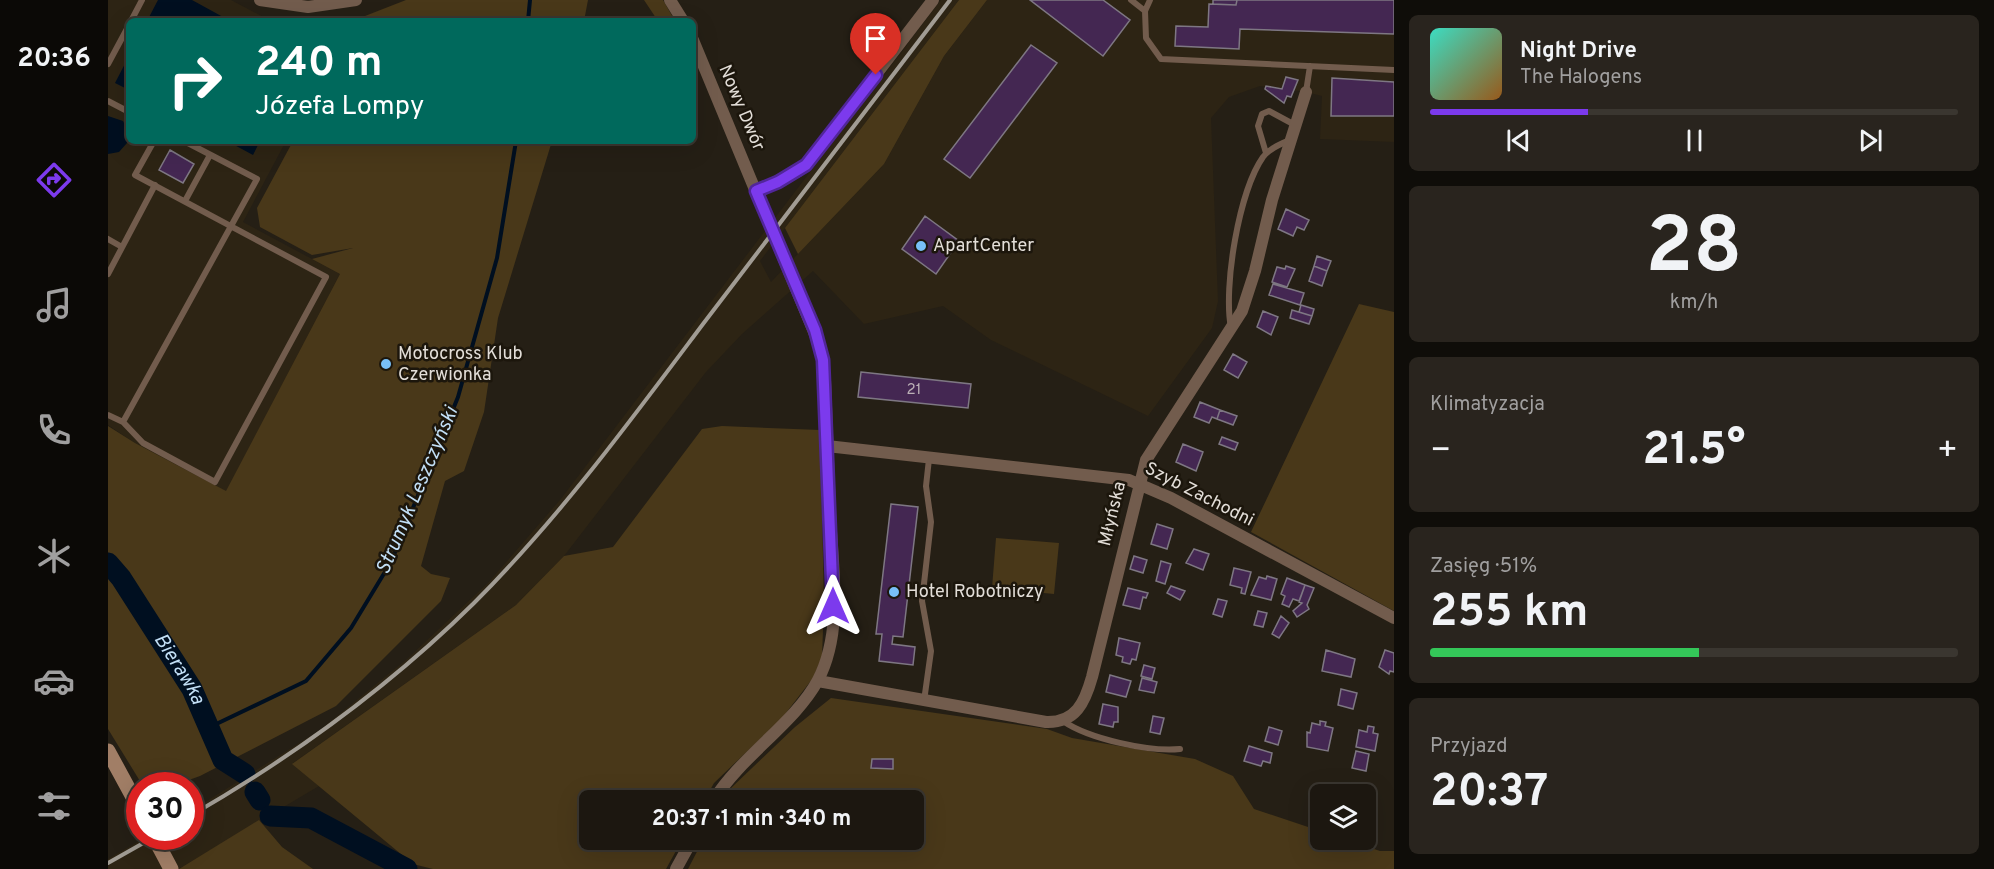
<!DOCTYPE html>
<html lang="pl">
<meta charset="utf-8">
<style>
body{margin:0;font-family:Overpass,sans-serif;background:#29241e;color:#f1f3f6;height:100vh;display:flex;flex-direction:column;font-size:22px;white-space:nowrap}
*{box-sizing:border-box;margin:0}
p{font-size:20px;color:#a09f9f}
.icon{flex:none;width:33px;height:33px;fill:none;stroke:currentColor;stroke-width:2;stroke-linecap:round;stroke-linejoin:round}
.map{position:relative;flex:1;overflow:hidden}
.sheet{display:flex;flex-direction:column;gap:15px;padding:15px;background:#0f0d09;width:600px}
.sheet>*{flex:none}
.hud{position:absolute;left:18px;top:18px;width:570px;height:126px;border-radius:9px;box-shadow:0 6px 24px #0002,0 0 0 2px #3a3630;background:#00695c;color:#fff;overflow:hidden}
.buttons{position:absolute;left:1202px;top:784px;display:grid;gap:12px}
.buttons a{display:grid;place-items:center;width:66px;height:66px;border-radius:9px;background:#1c1710;box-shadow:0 6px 24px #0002,0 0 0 2px #3a3630;font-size:30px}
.speed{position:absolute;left:18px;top:772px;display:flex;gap:12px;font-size:30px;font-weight:700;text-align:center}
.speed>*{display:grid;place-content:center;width:78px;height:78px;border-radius:50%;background:#1c1710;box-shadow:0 6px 24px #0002,0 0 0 2px #3a3630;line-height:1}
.speed .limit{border:9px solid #d22;background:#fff;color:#111}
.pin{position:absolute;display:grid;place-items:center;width:51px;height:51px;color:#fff;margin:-62px -26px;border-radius:50% 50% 50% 0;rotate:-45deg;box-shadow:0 0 6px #0007}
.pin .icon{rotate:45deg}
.me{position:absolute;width:66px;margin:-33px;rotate:0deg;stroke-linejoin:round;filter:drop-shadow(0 0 4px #0008)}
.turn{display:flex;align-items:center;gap:21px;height:126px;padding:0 30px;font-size:27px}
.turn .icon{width:78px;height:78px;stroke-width:2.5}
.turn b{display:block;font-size:42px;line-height:51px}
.big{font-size:45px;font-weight:700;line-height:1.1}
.sheet .widget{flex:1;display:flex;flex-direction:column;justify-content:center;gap:9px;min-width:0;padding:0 21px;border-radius:9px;background:#29241e}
.sheet .dial{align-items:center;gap:0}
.dial b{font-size:78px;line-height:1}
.song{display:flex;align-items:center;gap:18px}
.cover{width:72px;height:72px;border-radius:9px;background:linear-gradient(135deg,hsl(170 70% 55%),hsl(30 70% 35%))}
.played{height:6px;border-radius:3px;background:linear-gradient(90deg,#7c3aed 30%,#3a3630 30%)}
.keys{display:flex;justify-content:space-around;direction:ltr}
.heat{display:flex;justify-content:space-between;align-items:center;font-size:33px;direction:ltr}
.charge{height:9px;border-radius:4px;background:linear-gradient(90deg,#34c759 51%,#3a3630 0)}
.trip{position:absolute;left:471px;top:790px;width:345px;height:60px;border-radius:9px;background:#1c1710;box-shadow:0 6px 24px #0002,0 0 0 2px #3a3630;font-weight:700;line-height:60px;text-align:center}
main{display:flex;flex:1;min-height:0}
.tabs{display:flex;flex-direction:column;width:108px;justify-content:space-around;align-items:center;background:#0b0906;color:#a09f9f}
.tabs .icon{width:42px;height:42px}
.tabs .selected{color:#7c3aed}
.tabs b{font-size:27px;color:#f1f3f6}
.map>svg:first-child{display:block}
.built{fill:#2d2414}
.green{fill:#493819}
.water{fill:#000f20}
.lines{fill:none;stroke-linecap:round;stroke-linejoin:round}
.stream{stroke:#000f20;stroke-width:4}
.river{stroke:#000f20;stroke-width:21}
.building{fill:#442752;stroke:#7e7783;stroke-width:1.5}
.service{stroke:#725c4d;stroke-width:6}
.minor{stroke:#725c4d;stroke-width:12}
.secondary{stroke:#a17e66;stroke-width:15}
.rail{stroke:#a19c94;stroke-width:4}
.secondary-bridge{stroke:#a17e66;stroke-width:15}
.route-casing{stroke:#51269a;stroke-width:15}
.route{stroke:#7c3aed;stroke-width:10}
.poi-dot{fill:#78bff7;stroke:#1c160c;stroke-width:2}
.labels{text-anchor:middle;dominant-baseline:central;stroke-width:5;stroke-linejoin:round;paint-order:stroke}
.number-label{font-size:15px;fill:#bbb0b6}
.street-label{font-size:18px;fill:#e3ded8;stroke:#1c160c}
.poi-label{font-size:18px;fill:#e3ded8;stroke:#1c160c;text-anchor:start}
.water-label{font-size:20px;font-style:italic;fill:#c2dff6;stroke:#1c160c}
</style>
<main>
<nav class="tabs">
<b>20:36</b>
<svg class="icon selected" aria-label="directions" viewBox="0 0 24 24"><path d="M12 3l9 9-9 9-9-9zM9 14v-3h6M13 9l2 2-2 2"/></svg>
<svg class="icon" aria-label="music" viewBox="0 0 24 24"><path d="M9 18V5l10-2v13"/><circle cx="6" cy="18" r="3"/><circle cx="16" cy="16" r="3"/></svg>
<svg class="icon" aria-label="phone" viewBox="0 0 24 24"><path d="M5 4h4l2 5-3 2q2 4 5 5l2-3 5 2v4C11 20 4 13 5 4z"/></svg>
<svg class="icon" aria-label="climate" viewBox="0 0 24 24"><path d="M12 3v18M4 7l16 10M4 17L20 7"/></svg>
<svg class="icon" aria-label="car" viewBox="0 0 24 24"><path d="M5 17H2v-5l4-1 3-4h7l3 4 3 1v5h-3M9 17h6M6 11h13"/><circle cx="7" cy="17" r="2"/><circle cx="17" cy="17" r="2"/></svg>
<svg class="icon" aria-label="filters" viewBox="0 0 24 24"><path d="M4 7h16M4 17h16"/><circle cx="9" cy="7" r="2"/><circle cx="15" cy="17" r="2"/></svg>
</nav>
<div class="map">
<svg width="1286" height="869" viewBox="0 0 1286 869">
<rect width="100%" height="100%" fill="#251f15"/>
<path class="built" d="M0 0H123L163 21H21V141H178L135 222 232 274 118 492 27 443 0 425Z
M833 0H851L652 261 663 282 776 164 836 56 879 0H1286V142L1212 139 1214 96 1198 92 1152 86 1121 97 1103 118 1110 301 1104 328 1040 416 883 340 835 306 756 324 705 271 634 334 598 372 456 556 408 605 185 763 211 786 71 869H0V859L38 837H82L83 811 212 730 299 659 380 583 452 500Z"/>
<path class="green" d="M298 0H480L476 21H254L257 16Z
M536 0H555L567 21H550Z
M851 0H879L836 56 776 164 690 254 677 228Z
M185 141H444L390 318 376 412 356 471 337 481 313 566 323 574 342 578 333 601 228 706 92 776 64 786H35L0 729V426L27 443 118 491 232 274 204 259 245 248 204 255 152 227 149 208Z
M1251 304 1286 312V611L1143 532Z
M614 426 712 430 716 601 714 657 705 678 674 718 606 783 596 801H482V840H574L558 869H325L305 864 184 764 408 605 456 556 505 547 594 429Z
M888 538 951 543 946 594 884 588Z
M723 698 939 729 964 738 1087 759 1125 776 1146 809 1212 831V840H1239L1272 851H1286V869H580L595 840H806V801H615L622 789 687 727Z
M151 820 174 847 205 869H71Z"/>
<path class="water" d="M50 0H84L115 17 113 21H39Z
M21 56V90L7 83Z
M0 116 15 121 20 131 19 143 11 152 0 154Z
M119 141H152L145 155Z"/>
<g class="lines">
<path class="stream" d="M420 21 422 0
M102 727 198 681 243 628 283 562 350 397 389 258 408 141"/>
<g class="river">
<path id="s1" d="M0 563 13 578 84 689 115 760 137 774"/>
<path d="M147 792 152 800"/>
<path d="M162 816 203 818 299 869"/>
</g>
</g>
<path class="building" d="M922 0H995L1022 20 995 56Z
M1105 0H1129L1128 5 1105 4Z
M1129 0H1286V34L1132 29 1131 49 1067 46 1068 26 1100 27 1101 4 1128 5Z
M923 45 949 63 862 178 836 159Z
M1178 77 1190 80 1183 97 1179 96 1176 103 1157 89 1158 86 1174 89Z
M1224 78 1286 82V116H1223Z
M62 150 86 164 75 183 51 170Z
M1178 209 1201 220 1196 230 1189 227 1185 236 1170 229Z
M817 216 851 241 828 274 794 249Z
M1209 256 1223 261 1219 271 1206 266Z
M1178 266 1187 269 1179 287 1164 282 1169 267 1177 269Z
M1206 266 1219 271 1214 286 1201 281Z
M1165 284 1196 293 1192 305 1161 295Z
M1193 305 1206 309 1204 316 1191 312Z
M1184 310 1204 316 1201 324 1182 318Z
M1155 311 1170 317 1163 335 1149 327Z
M1125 354 1139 362 1130 378 1116 370Z
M753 372 863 384 860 408 750 397Z
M1092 402 1112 410 1109 419 1104 417 1101 423 1086 417Z
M1112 410 1129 416 1125 425 1109 419Z
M1114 437 1130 443 1127 450 1111 444Z
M1075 444 1095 452 1088 471 1068 462Z
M783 504 810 507 795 637 785 636 784 644 807 647 805 665 771 661 774 634H768Z
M1049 524 1065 529 1059 549 1043 544Z
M1086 549 1101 554 1095 570 1078 563Z
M1026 556 1039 560 1035 573 1022 569Z
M1053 561 1063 564 1057 584 1048 581Z
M1126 568 1143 572 1137 594 1133 593 1134 588 1122 585Z
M1159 576 1169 579 1163 600 1143 595 1151 577 1158 579Z
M1179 578 1197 585 1191 601 1185 599 1181 607 1174 604 1177 596 1173 594Z
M1197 585 1206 588 1199 605 1201 609 1189 617 1185 611 1194 603 1191 602Z
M1063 586 1077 591 1072 600 1059 593Z
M1020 588 1040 593 1038 598 1035 597 1032 609 1015 605Z
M1110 599 1119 601 1114 617 1105 614Z
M1150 611 1159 613 1155 627 1146 625Z
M1173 616 1181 623 1171 638 1164 634Z
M1011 638 1032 643 1028 660 1024 659 1022 664 1014 662 1015 657 1008 655Z
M1218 650 1247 659 1243 677 1214 671Z
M1277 650 1286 653V672L1282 671 1281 674 1271 667Z
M1036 665 1047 668 1044 679 1033 676Z
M1002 675 1023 681 1018 697 998 692Z
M1034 678 1049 682 1046 693 1031 690Z
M1233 689 1249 693 1245 709 1230 705Z
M995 704 1010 707V722H1006L1005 727 991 724Z
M1045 716 1056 718 1052 734 1042 732Z
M1212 721 1218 722 1217 726 1225 728 1220 751 1199 747V732L1202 733 1204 723 1212 725Z
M1260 726 1266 727 1265 733 1270 734 1267 751 1248 747 1251 730 1259 732Z
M1161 727 1174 731 1170 745 1157 741Z
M1141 746 1164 753 1162 763 1155 761 1153 766 1136 761Z
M1248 751 1261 754 1258 771 1244 768Z
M764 759H785V769L763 768Z"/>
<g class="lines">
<path class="service" d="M1023 0 1037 11 1038 38 1053 59 1286 70
M1037 11 1042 0
M23 21 34 0
M0 64 21 25
M1198 92 1202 66
M0 101 21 112
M1158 153 1150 126 1154 114 1161 111 1187 125
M77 201 102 155
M0 239 14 247
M0 274 47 185
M1123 328C1115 287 1131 191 1155 157 1162 148 1173 144 1182 140
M0 415 15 422 35 443 107 482 218 277 27 175 46 141
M15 422 149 179 76 141
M816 701 823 651 814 601 823 522 818 486 821 459
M955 721C981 739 1041 752 1072 749"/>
<path class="minor" d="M152 0 200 7 248 0
M562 0 575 21
M585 40 713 349 717 380C719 424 720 468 722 513 724 566 736 631 710 680 687 723 634 755 605 801
M648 191 689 172 703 159 825 0
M719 446 1021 480 1063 498 1286 618
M710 681 938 722C968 723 977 702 984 677L1038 460 1134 311 1147 271 1164 200 1198 92
M568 869 584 840"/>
<path class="secondary" d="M0 751 32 810"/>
<path class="rail" d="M82 816C186 756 281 687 366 603 452 517 523 420 595 324 677 215 760 108 842 0
M0 863 46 837"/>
<path class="secondary-bridge" d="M46 837 63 869"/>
</g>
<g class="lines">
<g class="route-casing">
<path id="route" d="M725 606 715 360 707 330 648 191 670 182 698 165 768 75"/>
</g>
<use href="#route" class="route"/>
</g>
<g class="poi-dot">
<circle cx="813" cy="246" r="6"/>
<circle cx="278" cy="364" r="6"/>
<circle cx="786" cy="592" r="6"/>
</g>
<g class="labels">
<g class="number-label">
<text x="806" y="390">21</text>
</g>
<g class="street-label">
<text transform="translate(633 108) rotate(67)">Nowy Dwór</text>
<text transform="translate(1091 495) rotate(27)">Szyb Zachodni</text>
<text transform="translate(1005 514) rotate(-76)">Młyńska</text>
</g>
<g class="poi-label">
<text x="825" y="246">ApartCenter</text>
<text x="290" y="354">Motocross Klub<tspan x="290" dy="21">Czerwionka</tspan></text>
<text x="798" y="592">Hotel Robotniczy</text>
</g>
<g class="water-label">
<text transform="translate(310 491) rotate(-67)">Strumyk Leszczyński</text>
<text stroke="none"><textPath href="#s1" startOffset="128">Bierawka</textPath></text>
</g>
</g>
</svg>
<div class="buttons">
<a><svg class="icon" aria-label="layers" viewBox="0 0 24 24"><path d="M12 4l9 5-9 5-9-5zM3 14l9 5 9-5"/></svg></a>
</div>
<div class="speed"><div class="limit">30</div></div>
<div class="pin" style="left:768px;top:75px;background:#d93025"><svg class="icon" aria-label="arrive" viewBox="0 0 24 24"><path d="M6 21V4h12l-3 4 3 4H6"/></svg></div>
<svg class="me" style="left:725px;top:606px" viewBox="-20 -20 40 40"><path d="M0-17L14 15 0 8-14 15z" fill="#7c3aed" stroke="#fff" stroke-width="4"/></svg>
<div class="trip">20:37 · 1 min · 340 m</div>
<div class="hud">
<div class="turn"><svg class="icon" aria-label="right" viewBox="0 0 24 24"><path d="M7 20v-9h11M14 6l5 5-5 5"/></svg><div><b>240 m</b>Józefa Lompy</div></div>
</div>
</div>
<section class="sheet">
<div class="widget">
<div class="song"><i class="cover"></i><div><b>Night Drive</b><p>The Halogens</p></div></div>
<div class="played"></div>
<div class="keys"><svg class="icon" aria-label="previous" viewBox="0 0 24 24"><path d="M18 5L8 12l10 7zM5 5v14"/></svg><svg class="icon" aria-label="pause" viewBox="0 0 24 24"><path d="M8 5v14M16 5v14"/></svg><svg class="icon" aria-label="next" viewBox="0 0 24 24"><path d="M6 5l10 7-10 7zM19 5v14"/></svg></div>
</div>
<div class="widget dial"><b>28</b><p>km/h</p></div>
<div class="widget"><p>Klimatyzacja</p>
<div class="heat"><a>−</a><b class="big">21.5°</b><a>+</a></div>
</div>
<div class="widget"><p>Zasięg · 51%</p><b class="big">255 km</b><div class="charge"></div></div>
<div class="widget"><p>Przyjazd</p><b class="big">20:37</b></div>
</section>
</main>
